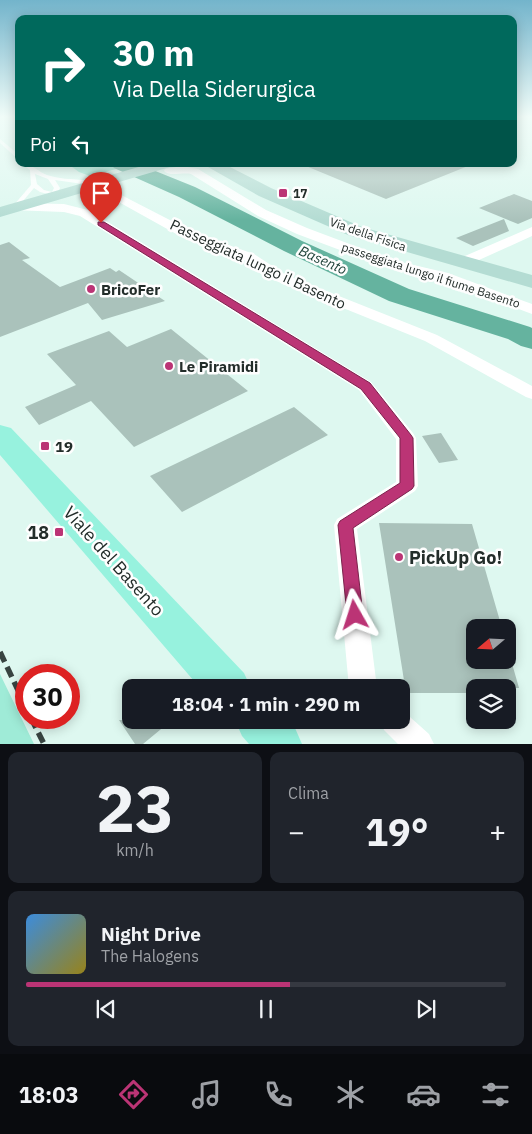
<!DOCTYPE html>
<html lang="it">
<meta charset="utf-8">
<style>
body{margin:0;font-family:"IBM Plex Sans",sans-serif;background:#20242c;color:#f1f3f6;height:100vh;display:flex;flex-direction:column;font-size:19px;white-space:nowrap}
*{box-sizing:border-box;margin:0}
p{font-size:16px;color:#9ea1a6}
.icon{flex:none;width:28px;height:28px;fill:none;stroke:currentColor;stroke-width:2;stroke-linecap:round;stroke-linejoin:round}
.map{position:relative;height:744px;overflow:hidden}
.details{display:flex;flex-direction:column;gap:8px;padding:8px;background:#0d0f14;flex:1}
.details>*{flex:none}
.hud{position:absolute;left:15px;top:15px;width:502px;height:152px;border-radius:10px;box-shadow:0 2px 12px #0003;background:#00695c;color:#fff;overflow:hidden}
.needle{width:32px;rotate:251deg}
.fabs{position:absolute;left:466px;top:619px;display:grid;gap:10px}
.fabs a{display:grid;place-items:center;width:50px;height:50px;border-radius:10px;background:#171b24;box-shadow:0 2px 12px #0003;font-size:25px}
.speed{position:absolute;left:15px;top:664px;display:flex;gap:10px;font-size:25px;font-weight:700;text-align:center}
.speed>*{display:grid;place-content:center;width:65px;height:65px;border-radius:50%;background:#171b24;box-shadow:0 2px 12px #0003;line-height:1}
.speed .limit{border:8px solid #d22;background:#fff;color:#111}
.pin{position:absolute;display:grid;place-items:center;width:42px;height:42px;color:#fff;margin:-51px -21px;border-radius:50% 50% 50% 0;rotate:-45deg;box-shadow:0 0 5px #0007}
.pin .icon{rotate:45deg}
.me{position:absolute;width:55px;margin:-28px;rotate:354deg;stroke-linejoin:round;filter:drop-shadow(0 0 4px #0008)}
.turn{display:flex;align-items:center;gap:18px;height:105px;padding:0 15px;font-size:22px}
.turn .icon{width:65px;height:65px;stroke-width:2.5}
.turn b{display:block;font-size:35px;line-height:42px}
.then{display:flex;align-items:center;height:48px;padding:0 15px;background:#0003;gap:10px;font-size:19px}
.big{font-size:38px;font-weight:800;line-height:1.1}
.details .widget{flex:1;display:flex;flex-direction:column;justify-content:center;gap:8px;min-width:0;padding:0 18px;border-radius:10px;background:#20242c}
.details .dial{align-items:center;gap:0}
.dial b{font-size:65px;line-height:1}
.song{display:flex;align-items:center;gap:15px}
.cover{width:60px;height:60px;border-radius:8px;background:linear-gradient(135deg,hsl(210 70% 55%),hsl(50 70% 35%))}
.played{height:5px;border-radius:2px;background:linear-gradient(90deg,#bb3475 55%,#363941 55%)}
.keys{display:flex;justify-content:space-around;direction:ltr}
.heat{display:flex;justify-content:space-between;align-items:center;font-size:28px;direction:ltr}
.details .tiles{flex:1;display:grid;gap:8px;grid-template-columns:1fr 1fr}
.widget:last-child{grid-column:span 2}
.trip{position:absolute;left:122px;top:679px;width:288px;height:50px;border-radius:10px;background:#171b24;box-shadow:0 2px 12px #0003;font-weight:800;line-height:50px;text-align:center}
.menu{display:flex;height:80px;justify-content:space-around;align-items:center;background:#090b0e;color:#9ea1a6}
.menu .icon{width:35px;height:35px}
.menu .on{color:#bb3475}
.menu b{font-size:22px;color:#f1f3f6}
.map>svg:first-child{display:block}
.green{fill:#9febd7}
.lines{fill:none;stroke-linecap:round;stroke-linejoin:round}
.river{fill:#65b39f;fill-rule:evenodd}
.building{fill:#aac2bb}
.lane{fill:#fff;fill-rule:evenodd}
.street{fill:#fff;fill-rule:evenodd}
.secondary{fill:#b4dcd3;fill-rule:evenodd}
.primary{fill:#97f2de;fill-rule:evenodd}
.rail{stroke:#384441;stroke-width:5.5;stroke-dasharray:11 5.5;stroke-linecap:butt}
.route{fill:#bb3475;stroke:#7a224c}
.poi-dot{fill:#bb3475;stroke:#fefefe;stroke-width:2}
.labels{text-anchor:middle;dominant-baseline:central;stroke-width:5;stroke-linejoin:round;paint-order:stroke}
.far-poi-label{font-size:12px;font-weight:bold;fill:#232d2a;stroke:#fefefe;text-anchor:start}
.far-street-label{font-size:12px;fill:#232d2a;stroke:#fefefe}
.far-water-label{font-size:14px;font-style:italic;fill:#1a3e35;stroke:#fefefe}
.street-label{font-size:15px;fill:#232d2a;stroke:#fefefe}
.poi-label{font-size:15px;font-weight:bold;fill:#232d2a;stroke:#fefefe;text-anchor:start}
.near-poi-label{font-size:18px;font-weight:bold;fill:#232d2a;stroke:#fefefe;text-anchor:end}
.near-street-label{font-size:18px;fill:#232d2a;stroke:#fefefe}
</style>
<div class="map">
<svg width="532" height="744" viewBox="0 0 532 744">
<rect width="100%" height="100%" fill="#def8f0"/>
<path class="green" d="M68 164H135L90 176 79 172Z
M0 674 34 744H0Z"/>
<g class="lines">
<path class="river" d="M111 164H138L195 187 302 241 409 289 530 327 532 328V349L521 346 508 339 389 301 284 251 179 197 114 168Z"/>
</g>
<path class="building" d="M301 164H473L386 199Z
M514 194 532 201V218L518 224 479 208Z
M504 219 509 231 473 246 456 238Z
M9 242 30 258 22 260 60 287 110 268 116 272 119 270 165 301 102 320 88 303 0 337V245Z
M171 329 248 391 134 447 91 401 39 425 25 407 76 385 47 354 109 331 127 347Z
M294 407 328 435 182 512 150 476Z
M441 433 458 460 439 463 422 436Z
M379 523 472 524 502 628H475V660H511L519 688H475V693H406Z
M119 720H172L143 744H135Z"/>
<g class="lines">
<path class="lane" d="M0 139 19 155V160L0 143Z
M22 164C31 163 39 172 47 175 59 179 71 179 83 180L86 182 83 184 55 180 60 188 56 196 40 192 34 188 17 208H13V206L31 185 30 170ZM35 174 48 179 54 188 52 192 44 190 37 184Z"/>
<path class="street" d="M182 166 198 169 266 210 307 228 392 260 448 273 532 304V314L438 279 383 266 297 234 258 216 191 174C182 172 170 177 164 171L165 169Z
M94 181 197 234 254 254 286 275 437 335 532 386V399L526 397 425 341 276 281 244 260 187 240 90 186 88 184Z
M15 203 64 204 88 210 371 382 413 433 416 438 418 486 415 491 357 529 377 688H349L334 525 337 519 396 482V439L359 390 80 216 64 212 11 210 9 207 11 204Z
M532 227V236L468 265H458L456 262 458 259Z
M401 709 429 734 434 744H398L384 730 380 720H401Z"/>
<path class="secondary" d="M149 164H173L170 167 0 217V207Z
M206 164H224L271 188 362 227 532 275V288L348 235 259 196 208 167Z"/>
<path class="primary" d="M0 425 11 428 244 673 251 688H200L0 455Z
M235 720H289L295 728 302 744H249L242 736Z"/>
<path class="rail" d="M0 652 26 707
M31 718 44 744"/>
</g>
<linearGradient id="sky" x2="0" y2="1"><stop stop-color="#73b4cb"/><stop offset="0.53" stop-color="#f0fcf8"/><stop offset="1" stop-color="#f0fcf8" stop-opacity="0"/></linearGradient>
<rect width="532" height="220" fill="url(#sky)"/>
<path class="route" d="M98 222H104L370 383 411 435 413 438 414 486 412 489 353 528 363 615 361 620 355 623 349 620 347 615 338 525 340 521 400 483V438L361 389 98 225Z"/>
<g class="poi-dot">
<rect x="278" y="188" width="10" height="10" rx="2.5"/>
<circle cx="91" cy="289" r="5"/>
<circle cx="169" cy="366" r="5"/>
<rect x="40" y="441" width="10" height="10" rx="2.5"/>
<rect x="54" y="527" width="10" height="10" rx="2.5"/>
<circle cx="399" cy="557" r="5"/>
</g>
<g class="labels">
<g class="far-poi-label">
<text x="293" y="193">17</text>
</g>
<g class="far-street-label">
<text transform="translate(368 234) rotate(19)">Via della Fisica</text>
<text transform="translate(431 275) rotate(18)">passeggiata lungo il fiume Basento</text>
</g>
<g class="far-water-label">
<text transform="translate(323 260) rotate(24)">Basento</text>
</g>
<g class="street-label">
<text transform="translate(258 264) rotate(25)">Passeggiata lungo il Basento</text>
</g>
<g class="poi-label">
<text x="101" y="289">BricoFer</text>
<text x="179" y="366">Le Piramidi</text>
<text x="55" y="446">19</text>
</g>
<g class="near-poi-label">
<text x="49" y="532">18</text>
<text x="409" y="557" text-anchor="start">PickUp Go!</text>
</g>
<g class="near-street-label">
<text transform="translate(114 561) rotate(48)">Viale del Basento</text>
</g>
</g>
</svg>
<div class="fabs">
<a><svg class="needle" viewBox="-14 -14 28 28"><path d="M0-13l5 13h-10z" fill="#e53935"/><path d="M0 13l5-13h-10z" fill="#9ea1a6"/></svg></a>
<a><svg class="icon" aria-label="layers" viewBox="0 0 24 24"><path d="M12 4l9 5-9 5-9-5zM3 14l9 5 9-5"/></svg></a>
</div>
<div class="speed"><div class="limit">30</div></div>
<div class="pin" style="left:101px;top:223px;background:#d93025"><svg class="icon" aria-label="arrive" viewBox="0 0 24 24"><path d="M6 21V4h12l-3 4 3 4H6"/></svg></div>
<svg class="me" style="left:355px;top:615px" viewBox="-20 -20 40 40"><path d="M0-17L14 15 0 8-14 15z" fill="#bb3475" stroke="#fff" stroke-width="4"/></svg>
<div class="trip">18:04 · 1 min · 290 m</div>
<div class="hud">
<div class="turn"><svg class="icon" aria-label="right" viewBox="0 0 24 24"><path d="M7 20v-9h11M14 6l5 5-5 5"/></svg><div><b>30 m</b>Via Della Siderurgica</div></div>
<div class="then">Poi<svg class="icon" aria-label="left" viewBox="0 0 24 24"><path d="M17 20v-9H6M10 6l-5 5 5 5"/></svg></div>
</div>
</div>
<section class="details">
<div class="tiles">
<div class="widget dial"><b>23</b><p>km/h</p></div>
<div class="widget"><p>Clima</p>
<div class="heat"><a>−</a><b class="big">19°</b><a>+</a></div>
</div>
<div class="widget">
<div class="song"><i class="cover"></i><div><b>Night Drive</b><p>The Halogens</p></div></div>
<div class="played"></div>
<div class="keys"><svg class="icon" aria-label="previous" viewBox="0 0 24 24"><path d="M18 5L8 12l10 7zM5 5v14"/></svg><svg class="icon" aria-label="pause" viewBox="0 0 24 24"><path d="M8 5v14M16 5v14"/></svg><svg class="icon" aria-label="next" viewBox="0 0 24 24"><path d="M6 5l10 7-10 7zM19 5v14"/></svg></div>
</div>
</div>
</section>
<nav class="menu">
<b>18:03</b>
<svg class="icon on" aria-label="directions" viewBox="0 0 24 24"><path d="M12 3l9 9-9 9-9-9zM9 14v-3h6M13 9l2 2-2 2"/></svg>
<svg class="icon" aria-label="music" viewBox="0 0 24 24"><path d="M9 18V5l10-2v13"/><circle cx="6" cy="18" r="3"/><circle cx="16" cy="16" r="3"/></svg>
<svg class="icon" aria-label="phone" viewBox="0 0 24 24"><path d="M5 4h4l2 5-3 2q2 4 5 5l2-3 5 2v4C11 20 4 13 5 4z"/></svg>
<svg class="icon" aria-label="climate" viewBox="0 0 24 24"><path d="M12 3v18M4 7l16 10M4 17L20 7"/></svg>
<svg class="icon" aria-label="car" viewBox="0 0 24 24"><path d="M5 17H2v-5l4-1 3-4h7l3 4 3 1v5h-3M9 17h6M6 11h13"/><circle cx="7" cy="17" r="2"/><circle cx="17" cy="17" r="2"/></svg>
<svg class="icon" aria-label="filters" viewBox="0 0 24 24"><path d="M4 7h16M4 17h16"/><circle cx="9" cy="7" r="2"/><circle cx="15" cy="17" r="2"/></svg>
</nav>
